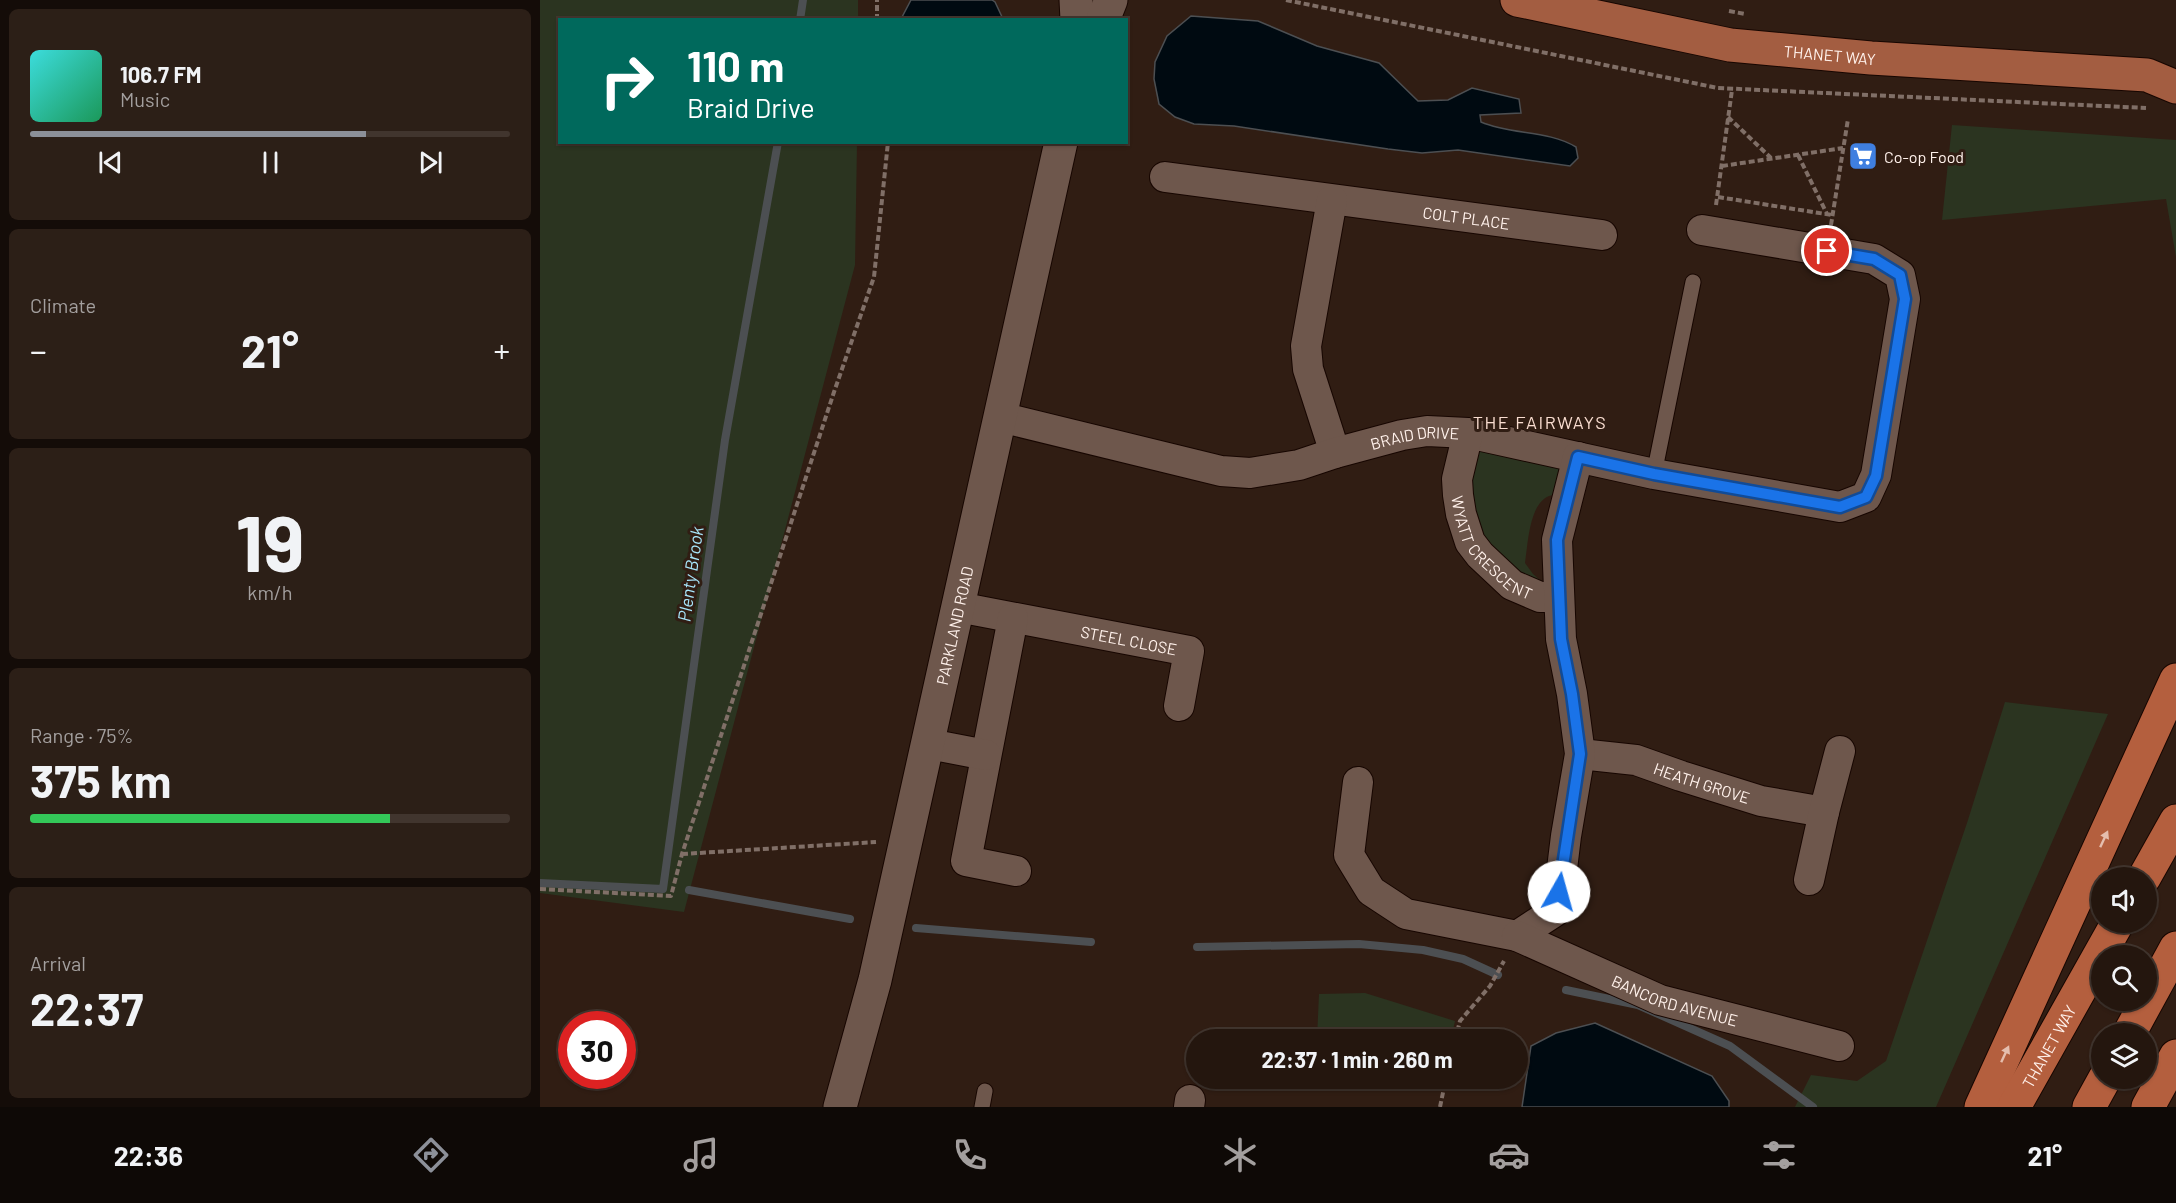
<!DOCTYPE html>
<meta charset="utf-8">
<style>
body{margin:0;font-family:Barlow,sans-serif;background:#2c1f17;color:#f1f3f6;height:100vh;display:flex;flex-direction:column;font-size:22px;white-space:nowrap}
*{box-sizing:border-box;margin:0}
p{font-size:20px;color:#a39f9e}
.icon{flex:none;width:33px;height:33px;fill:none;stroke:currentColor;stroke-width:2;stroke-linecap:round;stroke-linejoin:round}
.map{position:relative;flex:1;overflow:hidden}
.details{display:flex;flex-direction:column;gap:9px;padding:9px;background:#140c08;width:540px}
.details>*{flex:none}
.banner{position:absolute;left:18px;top:18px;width:570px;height:126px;border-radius:0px;box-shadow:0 2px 4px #0004,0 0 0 2px #41352e;background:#00695c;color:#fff;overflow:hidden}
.tools{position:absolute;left:1551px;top:867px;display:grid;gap:12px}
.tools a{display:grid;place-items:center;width:66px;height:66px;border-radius:50%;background:#24160e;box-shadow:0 2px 4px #0004,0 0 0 2px #41352e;font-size:30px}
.speed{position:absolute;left:18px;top:1011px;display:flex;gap:12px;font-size:30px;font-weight:700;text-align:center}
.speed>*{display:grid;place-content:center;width:78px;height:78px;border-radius:50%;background:#24160e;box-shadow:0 2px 4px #0004,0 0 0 2px #41352e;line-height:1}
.speed .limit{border:9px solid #d22;background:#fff;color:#111}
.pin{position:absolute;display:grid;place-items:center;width:51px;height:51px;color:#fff;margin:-26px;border:3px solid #fff;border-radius:50%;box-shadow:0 2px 6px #0007}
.me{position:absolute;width:66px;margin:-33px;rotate:7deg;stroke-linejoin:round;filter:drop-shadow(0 0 4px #0008)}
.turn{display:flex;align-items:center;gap:21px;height:126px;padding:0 30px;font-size:27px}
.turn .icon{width:78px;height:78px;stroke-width:2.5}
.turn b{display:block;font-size:42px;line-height:51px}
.big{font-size:45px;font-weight:700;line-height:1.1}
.details .card{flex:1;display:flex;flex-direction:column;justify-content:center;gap:9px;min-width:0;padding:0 21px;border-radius:9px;background:#2c1f17}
.details .dial{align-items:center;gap:0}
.dial b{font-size:78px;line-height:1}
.song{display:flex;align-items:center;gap:18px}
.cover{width:72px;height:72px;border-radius:9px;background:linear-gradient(135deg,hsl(180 70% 55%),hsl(150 70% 35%))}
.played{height:6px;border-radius:3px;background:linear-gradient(90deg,#8c9099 70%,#41352e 70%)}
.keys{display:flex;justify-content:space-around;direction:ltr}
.heat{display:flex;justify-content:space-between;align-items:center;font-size:33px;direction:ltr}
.charge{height:9px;border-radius:4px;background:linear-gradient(90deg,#34c759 75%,#41352e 0)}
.trip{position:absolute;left:646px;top:1029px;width:342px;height:60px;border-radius:30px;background:#24160e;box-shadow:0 2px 4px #0004,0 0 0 2px #41352e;font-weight:700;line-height:60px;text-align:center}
.menu{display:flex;height:96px;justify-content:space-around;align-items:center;background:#0e0906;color:#a39f9e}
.menu .icon{width:42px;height:42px}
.menu .selected{color:#8c9099}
.menu b{font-size:27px;color:#f1f3f6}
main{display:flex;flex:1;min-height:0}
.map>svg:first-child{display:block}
.green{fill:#2b3420}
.water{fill:#000a11;stroke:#4c4f52;stroke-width:1.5}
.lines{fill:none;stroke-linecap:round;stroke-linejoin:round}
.stream{stroke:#4c4f52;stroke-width:8}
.service-casing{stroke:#170601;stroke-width:17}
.minor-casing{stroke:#170601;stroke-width:32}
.tertiary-casing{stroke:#170601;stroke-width:35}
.primary-casing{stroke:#170601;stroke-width:35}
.trunk-casing{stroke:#170601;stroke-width:35}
.path{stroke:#806f67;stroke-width:4;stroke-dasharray:6 3;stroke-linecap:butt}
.service{stroke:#6e574c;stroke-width:15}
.minor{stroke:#6e574c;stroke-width:30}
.tertiary{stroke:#6e574c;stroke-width:33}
.primary{stroke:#a35d41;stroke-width:33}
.trunk{stroke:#b45f3e;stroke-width:33}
.oneway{fill:#e5beae}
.route-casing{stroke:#114b97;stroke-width:15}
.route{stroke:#1a73e8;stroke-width:10}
.labels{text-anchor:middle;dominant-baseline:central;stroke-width:6;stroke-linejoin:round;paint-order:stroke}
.street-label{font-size:16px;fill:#fff1eb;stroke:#301d13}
.poi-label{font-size:16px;fill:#fff1eb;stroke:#301d13;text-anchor:start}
.neighbourhood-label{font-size:18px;letter-spacing:1.5px;fill:#f9ddd0;stroke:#301d13}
.water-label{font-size:18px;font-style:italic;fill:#a8e6fb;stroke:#301d13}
</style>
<main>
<section class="details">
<div class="card">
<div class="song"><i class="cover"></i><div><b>106.7 FM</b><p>Music</p></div></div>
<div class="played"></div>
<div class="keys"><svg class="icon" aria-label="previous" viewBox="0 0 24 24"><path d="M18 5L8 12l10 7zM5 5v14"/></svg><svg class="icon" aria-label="pause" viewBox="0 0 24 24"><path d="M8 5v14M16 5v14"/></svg><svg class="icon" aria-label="next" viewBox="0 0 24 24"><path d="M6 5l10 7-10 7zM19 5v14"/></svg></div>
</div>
<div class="card"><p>Climate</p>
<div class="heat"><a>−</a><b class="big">21°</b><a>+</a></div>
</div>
<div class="card dial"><b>19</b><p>km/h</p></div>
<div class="card"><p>Range · 75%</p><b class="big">375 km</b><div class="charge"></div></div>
<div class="card"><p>Arrival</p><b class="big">22:37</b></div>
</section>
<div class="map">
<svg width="1636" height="1107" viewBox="0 0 1636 1107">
<rect width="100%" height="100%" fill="#301d13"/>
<path class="green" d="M0 0H318V19L20 20V142L317 143 315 265 144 912 0 893Z
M1412 125 1636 140V257L1626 199 1402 220Z
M928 433 1038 457 1028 495C1022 495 1014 494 1009 496 989 504 988 544 985 563L993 574 1019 597 930 542Z
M1465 702 1568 714 1396 1107H1255L1271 1075 1317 1081 1346 1061 1427 823Z
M825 993 915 1021 911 1039H777L779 994Z"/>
<path class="water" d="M371 0H452L455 2 463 19H361Z
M651 16 718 21 777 46 839 63 878 101 908 100 932 88 979 99 981 113 940 115 941 122C971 135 1008 130 1036 147L1038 158 1030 166 918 150 882 153 848 149 694 126 654 124 635 117 619 104 614 79 615 62 627 36Z
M1055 1023 1172 1076 1189 1101V1107H982L991 1046 1016 1033Z"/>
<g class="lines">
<path class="stream" d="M260 20 263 0
M0 883 123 889 185 440 238 142
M149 890 310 919
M376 928 551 942
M657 947 819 944 883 950 923 959 958 975
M1026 990 1098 1005 1190 1046 1273 1107"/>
<g class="service-casing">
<path id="service" d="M1114 474 1153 282
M442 1107 445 1091"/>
</g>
<g class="minor-casing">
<g id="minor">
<path id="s1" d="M625 177 1062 235"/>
<path d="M792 200 766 346 768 369 795 453"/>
<path id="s2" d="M460 417 681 471 710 473 759 465 795 453 862 435 887 431 928 433 1114 474 1300 507 1326 497 1336 475 1365 299 1360 275 1334 259 1162 230"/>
<path id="s3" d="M928 433 917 479 918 495 921 514 930 542 940 555 972 585 1000 597H1019"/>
<path id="s4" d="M418 607 649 651 639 706"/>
<path d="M473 618 426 861 476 871"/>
<path d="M389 744 446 755"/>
<path id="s5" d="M1040 754 1096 760 1141 776 1221 801 1284 812"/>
<path d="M818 782 809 855 831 891 866 914 977 936 1017 910 1026 836 1040 754 1032 694 1021 639 1017 540 1038 457"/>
<path d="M1269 880 1284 812 1300 751"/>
<path id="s6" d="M977 936 1120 1000 1299 1046"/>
<path d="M649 1107 650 1100"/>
</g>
</g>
<g class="tertiary-casing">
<g id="tertiary">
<path d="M536 0 537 20"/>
<path d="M563 20 571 0"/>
<path id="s7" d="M300 1107 335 980 521 142"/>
</g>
</g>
<g class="primary-casing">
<g id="primary">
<path id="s8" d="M977 0 1190 45 1331 58 1607 75 1636 87"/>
</g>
</g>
<g class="trunk-casing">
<g id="trunk">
<path d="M1604 878 1636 821"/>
<path d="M1589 1034 1636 948"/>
<path d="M1441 1107 1636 680"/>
<path id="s9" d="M1474 1107 1578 922"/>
<path d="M1549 1107 1565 1078"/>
<path d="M1608 1107 1636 1056"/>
</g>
</g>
<path class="path" d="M746 0 1178 88 1606 108
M1189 11 1205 14
M337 20V0
M1188 117 1231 158
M1258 155 1287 214
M1182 166 1303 148
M1178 197 1292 215
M1176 205 1192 90
M1291 225 1308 119
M142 854 336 842
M0 889 131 896 142 854 294 392 334 277 348 142
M915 1040 920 1021 950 986 964 961
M900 1107 906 1078"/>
<use href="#service" class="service"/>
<use href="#minor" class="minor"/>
<use href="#tertiary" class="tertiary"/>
<use href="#primary" class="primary"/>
<use href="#trunk" class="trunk"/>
</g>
<defs><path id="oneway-solid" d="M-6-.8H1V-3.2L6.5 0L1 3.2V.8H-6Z" transform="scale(1.5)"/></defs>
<g class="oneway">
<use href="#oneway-solid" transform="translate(1564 839) rotate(-65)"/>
<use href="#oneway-solid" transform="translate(1465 1054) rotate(-65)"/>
</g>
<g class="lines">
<g class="route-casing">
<path id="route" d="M1019 892 1040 754 1032 694 1021 639 1017 540 1038 457 1114 474 1300 507 1326 497 1336 476 1365 299 1360 275 1334 259 1287 251"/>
</g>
<use href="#route" class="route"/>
</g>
<defs>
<g id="supermarket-square" transform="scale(1.5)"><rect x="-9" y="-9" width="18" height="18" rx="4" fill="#3f7fe0" stroke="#301d13"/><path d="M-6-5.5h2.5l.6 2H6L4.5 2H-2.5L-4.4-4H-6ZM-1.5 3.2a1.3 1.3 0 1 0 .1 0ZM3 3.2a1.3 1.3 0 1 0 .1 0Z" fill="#fff"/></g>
</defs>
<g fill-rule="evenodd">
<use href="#supermarket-square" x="1323" y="156"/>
</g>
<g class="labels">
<g class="street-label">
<text stroke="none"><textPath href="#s8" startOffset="318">THANET WAY</textPath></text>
<text stroke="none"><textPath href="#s1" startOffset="304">COLT PLACE</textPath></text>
<text stroke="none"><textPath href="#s2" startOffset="426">BRAID DRIVE</textPath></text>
<text stroke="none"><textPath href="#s3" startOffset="129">WYATT CRESCENT</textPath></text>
<text stroke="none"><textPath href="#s7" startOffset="495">PARKLAND ROAD</textPath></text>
<text stroke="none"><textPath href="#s4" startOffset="174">STEEL CLOSE</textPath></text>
<text stroke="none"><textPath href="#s5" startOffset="126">HEATH GROVE</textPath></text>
<text stroke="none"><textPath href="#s6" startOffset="171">BANCORD AVENUE</textPath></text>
<text stroke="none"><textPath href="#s9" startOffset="70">THANET WAY</textPath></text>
</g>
<g class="poi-label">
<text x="1344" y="156">Co-op Food</text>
</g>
<g class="neighbourhood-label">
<text x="1000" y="422">THE FAIRWAYS</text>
</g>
<g class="water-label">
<text transform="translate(150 574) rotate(-82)">Plenty Brook</text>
</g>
</g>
</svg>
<div class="tools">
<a><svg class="icon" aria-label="sound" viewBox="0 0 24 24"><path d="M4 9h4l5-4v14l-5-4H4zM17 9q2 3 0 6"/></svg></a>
<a><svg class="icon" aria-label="search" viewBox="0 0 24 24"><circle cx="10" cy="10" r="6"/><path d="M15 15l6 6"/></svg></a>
<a><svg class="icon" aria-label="layers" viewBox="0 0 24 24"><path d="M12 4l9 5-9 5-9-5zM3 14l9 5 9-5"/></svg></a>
</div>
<div class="speed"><div class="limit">30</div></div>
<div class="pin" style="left:1287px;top:251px;background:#d93025"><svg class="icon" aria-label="arrive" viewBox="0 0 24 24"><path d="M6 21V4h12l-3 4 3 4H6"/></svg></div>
<svg class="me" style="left:1019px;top:892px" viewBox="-20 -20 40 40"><circle r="19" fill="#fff"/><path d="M0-13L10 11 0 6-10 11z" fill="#1a73e8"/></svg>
<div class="trip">22:37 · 1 min · 260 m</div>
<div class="banner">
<div class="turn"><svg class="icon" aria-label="right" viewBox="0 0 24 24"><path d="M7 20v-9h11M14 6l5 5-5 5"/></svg><div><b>110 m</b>Braid Drive</div></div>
</div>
</div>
</main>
<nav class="menu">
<b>22:36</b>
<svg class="icon selected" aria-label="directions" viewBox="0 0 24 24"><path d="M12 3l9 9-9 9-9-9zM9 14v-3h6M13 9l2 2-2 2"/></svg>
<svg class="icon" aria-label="music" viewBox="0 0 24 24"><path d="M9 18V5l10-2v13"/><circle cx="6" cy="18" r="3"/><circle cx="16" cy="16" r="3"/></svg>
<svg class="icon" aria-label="phone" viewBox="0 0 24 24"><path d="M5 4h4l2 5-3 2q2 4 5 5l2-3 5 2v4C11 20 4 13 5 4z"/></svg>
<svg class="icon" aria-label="climate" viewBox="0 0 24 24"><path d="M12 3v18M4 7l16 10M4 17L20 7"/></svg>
<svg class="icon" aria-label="car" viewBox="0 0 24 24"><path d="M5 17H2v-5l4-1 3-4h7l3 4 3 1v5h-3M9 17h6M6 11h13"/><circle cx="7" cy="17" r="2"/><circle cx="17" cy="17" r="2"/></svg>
<svg class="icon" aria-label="filters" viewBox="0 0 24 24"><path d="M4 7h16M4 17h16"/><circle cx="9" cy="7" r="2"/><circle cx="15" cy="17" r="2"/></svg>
<b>21°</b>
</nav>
